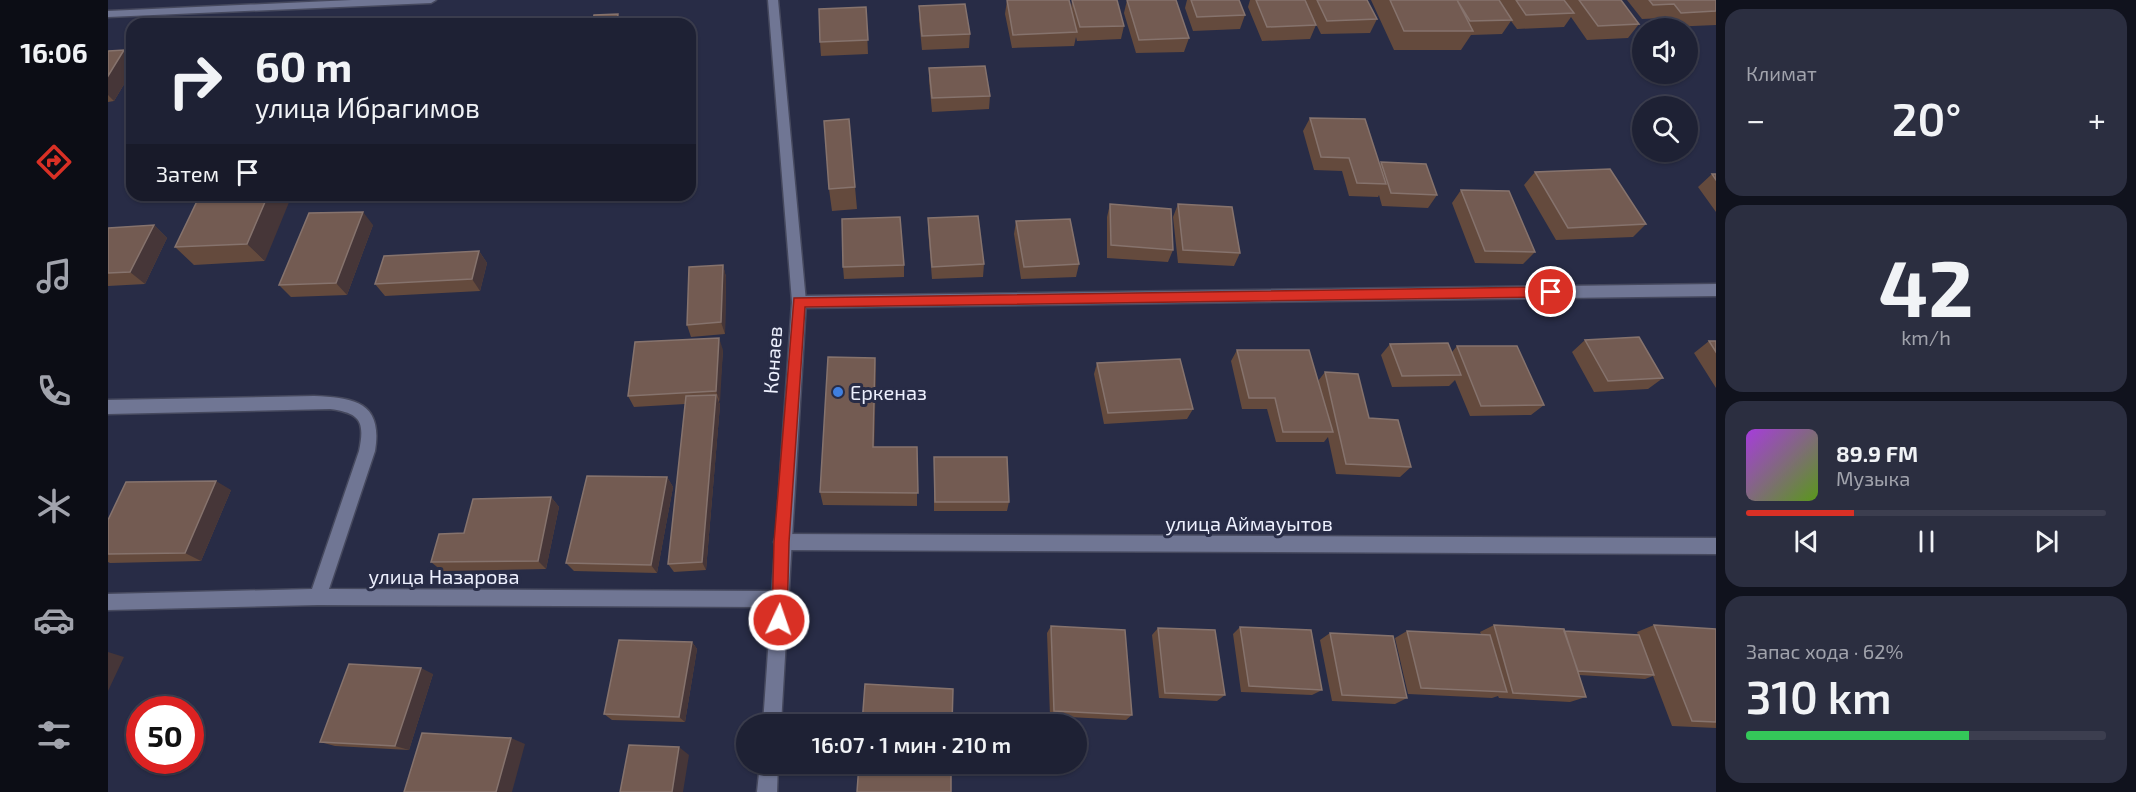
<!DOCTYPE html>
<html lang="ru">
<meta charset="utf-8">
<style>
body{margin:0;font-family:"Exo 2",sans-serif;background:#2b2e40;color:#f1f3f6;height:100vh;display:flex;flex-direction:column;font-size:22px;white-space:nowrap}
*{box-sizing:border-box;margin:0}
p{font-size:20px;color:#a1a3ac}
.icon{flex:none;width:33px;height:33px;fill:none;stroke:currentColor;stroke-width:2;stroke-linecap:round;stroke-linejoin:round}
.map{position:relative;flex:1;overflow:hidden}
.panel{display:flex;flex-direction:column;gap:9px;padding:9px;background:#10121d;width:420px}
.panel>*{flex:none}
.top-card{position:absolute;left:18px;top:18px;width:570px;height:183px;border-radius:18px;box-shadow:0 2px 4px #0004,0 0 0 2px #3c3e4f;background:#1e2134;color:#f1f3f6;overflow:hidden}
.buttons{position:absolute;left:1524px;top:18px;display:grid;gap:12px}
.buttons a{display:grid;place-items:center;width:66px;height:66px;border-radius:50%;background:#1e2134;box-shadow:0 2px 4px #0004,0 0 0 2px #3c3e4f;font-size:30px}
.speed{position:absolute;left:18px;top:696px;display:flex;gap:12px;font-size:30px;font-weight:700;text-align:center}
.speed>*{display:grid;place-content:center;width:78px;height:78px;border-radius:50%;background:#1e2134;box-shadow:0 2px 4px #0004,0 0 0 2px #3c3e4f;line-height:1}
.speed .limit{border:9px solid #d22;background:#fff;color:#111}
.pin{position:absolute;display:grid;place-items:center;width:51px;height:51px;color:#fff;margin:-26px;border:3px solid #fff;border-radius:50%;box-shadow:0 2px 6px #0007}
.me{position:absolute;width:66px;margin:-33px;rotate:3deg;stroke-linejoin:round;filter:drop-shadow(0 0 4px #0008)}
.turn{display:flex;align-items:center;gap:21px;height:126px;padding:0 30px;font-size:27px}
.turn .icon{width:78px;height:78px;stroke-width:2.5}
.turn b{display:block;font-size:42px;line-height:51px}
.then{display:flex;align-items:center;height:57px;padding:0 30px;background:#0003;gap:12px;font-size:22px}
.big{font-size:45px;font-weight:600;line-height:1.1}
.panel .card{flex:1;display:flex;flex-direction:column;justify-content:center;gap:9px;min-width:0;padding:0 21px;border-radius:18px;background:#2b2e40}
.panel .dial{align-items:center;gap:0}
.dial b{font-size:78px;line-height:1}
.song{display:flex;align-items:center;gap:18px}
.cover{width:72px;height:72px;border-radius:9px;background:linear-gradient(135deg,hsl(280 70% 55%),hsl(90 70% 35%))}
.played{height:6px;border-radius:3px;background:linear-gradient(90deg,#d93025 30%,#3c3e4f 30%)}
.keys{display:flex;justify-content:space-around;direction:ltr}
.heat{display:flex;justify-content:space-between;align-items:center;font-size:33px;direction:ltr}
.charge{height:9px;border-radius:4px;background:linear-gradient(90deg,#34c759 62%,#3c3e4f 0)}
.trip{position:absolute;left:628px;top:714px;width:351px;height:60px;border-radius:30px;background:#1e2134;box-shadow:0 2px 4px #0004,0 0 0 2px #3c3e4f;font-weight:600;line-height:60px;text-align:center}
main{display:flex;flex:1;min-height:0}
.tabs{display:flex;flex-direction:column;width:108px;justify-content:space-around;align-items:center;background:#0c0d15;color:#a1a3ac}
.tabs .icon{width:42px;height:42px}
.tabs .on{color:#d93025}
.tabs b{font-size:27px;color:#f1f3f6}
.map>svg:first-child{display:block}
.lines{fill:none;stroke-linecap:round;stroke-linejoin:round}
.street-casing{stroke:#46495e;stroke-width:3}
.secondary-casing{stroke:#46495e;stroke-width:3}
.street{fill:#707694;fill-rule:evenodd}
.secondary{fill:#707694;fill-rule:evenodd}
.wall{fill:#644a3d}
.shaded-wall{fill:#463638}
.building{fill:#735b52;stroke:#86736d;stroke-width:1.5}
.route{fill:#d93025;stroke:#8d1f18;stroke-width:1.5}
.shop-dot{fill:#3f7fe0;stroke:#282c46;stroke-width:2}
.labels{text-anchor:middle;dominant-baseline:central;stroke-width:6;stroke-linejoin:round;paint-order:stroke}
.street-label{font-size:20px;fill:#edf0fe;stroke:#282c46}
.poi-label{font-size:20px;fill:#edf0fe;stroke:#282c46;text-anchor:start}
</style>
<main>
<nav class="tabs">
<b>16:06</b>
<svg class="icon on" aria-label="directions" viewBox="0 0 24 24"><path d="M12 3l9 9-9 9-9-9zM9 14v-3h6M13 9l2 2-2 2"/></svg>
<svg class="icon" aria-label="music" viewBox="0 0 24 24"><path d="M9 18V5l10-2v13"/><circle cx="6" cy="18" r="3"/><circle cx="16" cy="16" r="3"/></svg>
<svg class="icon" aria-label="phone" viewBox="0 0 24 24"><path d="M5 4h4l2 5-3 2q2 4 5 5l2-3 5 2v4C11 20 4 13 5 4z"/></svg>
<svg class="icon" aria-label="climate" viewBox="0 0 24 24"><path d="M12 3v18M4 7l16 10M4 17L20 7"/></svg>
<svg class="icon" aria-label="car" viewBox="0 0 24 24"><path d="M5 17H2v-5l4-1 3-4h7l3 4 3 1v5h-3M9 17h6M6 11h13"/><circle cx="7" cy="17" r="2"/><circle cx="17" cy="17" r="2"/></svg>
<svg class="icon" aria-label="filters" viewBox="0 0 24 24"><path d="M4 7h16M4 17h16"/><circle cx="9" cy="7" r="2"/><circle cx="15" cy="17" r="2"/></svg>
</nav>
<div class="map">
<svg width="1608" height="792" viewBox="0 0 1608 792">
<rect width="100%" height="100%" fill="#282c46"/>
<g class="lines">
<g class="street-casing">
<path id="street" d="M244 0H328L323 3 0 17V11Z
M1608 284V296L691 308 686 306 684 302 686 298 691 296Z
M206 396C247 398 275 402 267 451L221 589 673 591 679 593 682 599 679 605 673 607 210 605 0 610V594L204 589 251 451C257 422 253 413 222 409L0 414V400Z
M674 534 1608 538V554L674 550 668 548 666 542 668 536Z"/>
</g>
<g class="secondary-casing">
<path id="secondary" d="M660 0H670L698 302 673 724H655L684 302Z
M652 764H670L669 792H649Z"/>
</g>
<use href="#street" class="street"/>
<use href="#secondary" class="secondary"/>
</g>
<path class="wall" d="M899 0 963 9 964 0 1016 26 1013 39 969 41 968 37 966 46 904 48 897 14Z
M1019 0 1081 38 1076 52 1028 53 1016 13Z
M1079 0H1131L1137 15 1132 29 1085 31 1077 8Z
M1142 0H1197V2L1198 0H1259L1269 19 1262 33 1213 34 1204 16 1208 25 1202 39 1154 41 1140 7Z
M1263 0H1513L1531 24 1520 38 1479 40 1463 17 1456 27 1409 29 1403 21 1394 34 1363 35 1353 50H1286Z
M1519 0H1608V25L1562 27 1555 18 1534 19Z
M811 6 862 34 861 48 814 50 811 20Z
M758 7 760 54 713 56 712 42Z
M0 51 24 59V71L6 101 0 102Z
M821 68 882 96 881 109 824 112 821 81Z
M1202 118 1272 164 1273 162 1329 195 1320 208 1274 206 1271 195 1270 197 1241 196 1234 171 1206 170 1195 131Z
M1427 172 1538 224 1525 237 1448 240 1416 185Z
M1604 174H1608V212L1590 187Z
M747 187 749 209 724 211 721 189Z
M1353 190 1427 252 1415 264 1367 263 1344 203Z
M92 195 157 261 86 265 67 247Z
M221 195H269L267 202 228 203Z
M1002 204 1065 250 1060 262 999 258V217Z
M1070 204 1132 253 1126 266 1070 263 1065 217Z
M820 218 876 264 875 277 824 279 820 230Z
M908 221 971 264 968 277 913 279 906 234Z
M46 225 59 238 37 284 0 286V228Z
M265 225 239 295 183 297 171 285Z
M371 251 379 263 372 291 277 296 267 284Z
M615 265 618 277 617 334 583 337 579 325Z
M796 265V277L736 279 735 267Z
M1477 340 1555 378 1540 389 1486 392 1464 352Z
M1601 341H1608V388L1586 353Z
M1282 344 1344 352 1349 346 1436 405 1423 415 1362 416 1347 380 1341 386 1284 387 1273 355Z
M615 350 611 402 612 405 598 570 566 572 560 564 577 404 526 407 520 396Z
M1129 350 1210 381 1217 372 1261 418 1303 467 1292 477 1228 474 1220 437 1216 442H1168L1159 409H1134L1123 361Z
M767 358 768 373 766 447H809V506L715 505 712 492Z
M989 363 1085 409 1079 419 996 424 986 374Z
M826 457 901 502 899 511H826Z
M559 477 565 487 549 573 466 571 458 563Z
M123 490 93 561 2 563 0 562V520Z
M443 497 451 507 438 569 334 571 323 562 356 533Z
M1386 625 1456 631 1530 635 1529 632 1546 625 1608 629V728L1564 726 1545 676 1537 679 1471 675 1478 697 1462 702 1391 698 1390 696 1384 698 1300 694 1287 638 1299 631 1373 634 1372 632Z
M943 626 1024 715 1018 720 942 716 939 633Z
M1132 627 1214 690 1204 695 1133 692 1125 634Z
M1050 628 1117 695 1109 701 1051 698 1044 635Z
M1222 633 1299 698 1287 704 1224 701 1212 640Z
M584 642 589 649 577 722 504 720 496 714Z
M325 674 301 750 227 746 212 742Z"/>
<path class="shaded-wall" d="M510 14 514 24H509Z
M16 50 24 59V71L6 101 0 95V76Z
M160 195H184L157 261 139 244Z
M262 195H269L267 202Z
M255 212 265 225 239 295 228 283Z
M46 225 59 238 37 284 22 272Z
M371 251 379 263 372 291 364 279Z
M615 265 618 277 617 334 613 322Z
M611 338 615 350 612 402 608 391Z
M767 358 768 373 766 461 765 447Z
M608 395 612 405 598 570 594 562Z
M559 477 565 487 549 573 543 565Z
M108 481 123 490 93 561 77 553Z
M443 497 451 507 438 569 430 561Z
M584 642 589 649 577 722 571 717Z
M0 652 16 657 0 691Z
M313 668 325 674 301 750 287 746Z
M403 738 417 744 404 792H388Z
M571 747 581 755 575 792H564Z"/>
<path class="building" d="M899 0H961L969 32 905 35Z
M964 0H1009L1016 26 972 27Z
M1019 0H1068L1081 38 1031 40Z
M1083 0H1131L1137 15 1089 17Z
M1148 0H1197L1208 25 1159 27Z
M1209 0H1259L1269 19 1219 21Z
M1282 0H1349L1365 31H1296Z
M1349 0H1391L1404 20 1362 21Z
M1408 0H1456L1466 13 1418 15Z
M1471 0H1513L1531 24 1490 26Z
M1541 0H1608V11L1573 13 1566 4 1545 5Z
M857 4 862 34 814 36 811 6Z
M758 7 760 40 712 42 711 9Z
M510 14 509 24H484L486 15Z
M16 50 0 76V51Z
M877 66 882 96 824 98 821 68Z
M24 78V85H20Z
M1202 118 1257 119 1278 184 1249 183 1241 158 1213 157Z
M741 119 747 187 721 189 716 121Z
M1273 162 1318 164 1329 195 1283 193Z
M1502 169 1538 224 1460 228 1427 172Z
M1604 174H1608V180Z
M1353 190 1401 191 1427 252 1377 251Z
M92 195H160L139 244 67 247Z
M1002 204 1063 209 1065 250 1003 245Z
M1070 204 1124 207 1132 253 1075 250Z
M255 212 228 283 171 285 201 213Z
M870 216 876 264 824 267 820 218Z
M792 217 796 265 735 267 734 219Z
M962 219 971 264 916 267 908 221Z
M46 225 22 272 0 273V228Z
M371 251 364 279 267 284 276 256Z
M615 265 613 322 579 325 581 267Z
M1531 337 1555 378 1500 381 1477 340Z
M611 338 608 391 520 396 527 342Z
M1601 341H1608V352Z
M1340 343 1353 375 1294 376 1282 344Z
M1349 346H1409L1436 405 1373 406Z
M1129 350H1201L1225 432H1175L1167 398H1141Z
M720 357 767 358 765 447H809L810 493 712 492Z
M1072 359 1085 409 1000 413 989 363Z
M1217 372 1250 374 1261 418 1290 420 1303 467 1238 464Z
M608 395 594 562 560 564 578 396Z
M826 457H899L901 502H827Z
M479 476 559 477 543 565 458 563Z
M108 481 77 553 0 554V520L18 482Z
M443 497 430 561 323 562 331 534 356 533 365 499Z
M1386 625 1456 629 1478 697 1405 693Z
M1546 625 1608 629V722L1584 721Z
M943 626 1017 630 1024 715 946 711Z
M1132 627 1203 630 1214 690 1141 686Z
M1050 628 1107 630 1117 695 1057 693Z
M1299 631 1382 635 1399 692 1313 688Z
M1456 631 1531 635 1546 675 1470 671Z
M1222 633 1285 636 1299 698 1234 695Z
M511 640 584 642 571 717 496 714Z
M241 664 313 668 287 746 212 742Z
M757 684 845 689 844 724H754Z
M314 733 403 738 388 792H296Z
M521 745 571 747 564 792H512Z
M751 764H843V792H749Z"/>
<path class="route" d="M1443 287 1450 292 1443 297 697 307 681 542 679 620 677 626 671 628 666 626 664 620 666 542 686 298Z"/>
<circle class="shop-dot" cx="730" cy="392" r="6"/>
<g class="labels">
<g class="street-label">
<text transform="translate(664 360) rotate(-86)">Конаев</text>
<text x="1141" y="523">улица Аймауытов</text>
<text x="336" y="576">улица Назарова</text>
</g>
<g class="poi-label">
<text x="742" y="392">Еркеназ</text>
</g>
</g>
</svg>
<div class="buttons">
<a><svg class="icon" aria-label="sound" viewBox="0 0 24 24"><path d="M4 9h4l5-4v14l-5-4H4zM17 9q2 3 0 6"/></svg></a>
<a><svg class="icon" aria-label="search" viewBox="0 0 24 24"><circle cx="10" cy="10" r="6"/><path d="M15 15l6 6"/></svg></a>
</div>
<div class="speed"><div class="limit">50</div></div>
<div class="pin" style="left:1443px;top:292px;background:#d93025"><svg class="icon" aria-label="arrive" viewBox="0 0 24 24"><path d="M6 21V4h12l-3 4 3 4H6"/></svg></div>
<svg class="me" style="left:671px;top:620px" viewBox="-20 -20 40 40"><circle r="17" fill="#d93025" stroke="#fff" stroke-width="3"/><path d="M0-11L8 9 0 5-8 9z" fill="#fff"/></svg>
<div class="trip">16:07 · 1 мин · 210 m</div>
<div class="top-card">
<div class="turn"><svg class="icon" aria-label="right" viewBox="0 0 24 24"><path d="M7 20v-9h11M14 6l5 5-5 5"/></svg><div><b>60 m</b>улица Ибрагимов</div></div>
<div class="then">Затем<svg class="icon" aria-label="arrive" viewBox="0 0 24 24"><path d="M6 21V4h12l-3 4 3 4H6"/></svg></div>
</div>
</div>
<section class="panel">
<div class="card"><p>Климат</p>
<div class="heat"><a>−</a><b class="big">20°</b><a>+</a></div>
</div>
<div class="card dial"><b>42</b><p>km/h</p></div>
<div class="card">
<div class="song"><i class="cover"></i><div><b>89.9 FM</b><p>Музыка</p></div></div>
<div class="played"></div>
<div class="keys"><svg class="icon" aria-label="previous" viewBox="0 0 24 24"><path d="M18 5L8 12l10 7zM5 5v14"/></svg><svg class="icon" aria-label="pause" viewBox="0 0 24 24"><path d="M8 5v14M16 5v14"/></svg><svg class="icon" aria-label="next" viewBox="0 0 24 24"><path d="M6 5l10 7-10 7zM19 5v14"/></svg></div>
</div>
<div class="card"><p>Запас хода · 62%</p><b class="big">310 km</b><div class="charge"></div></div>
</section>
</main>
